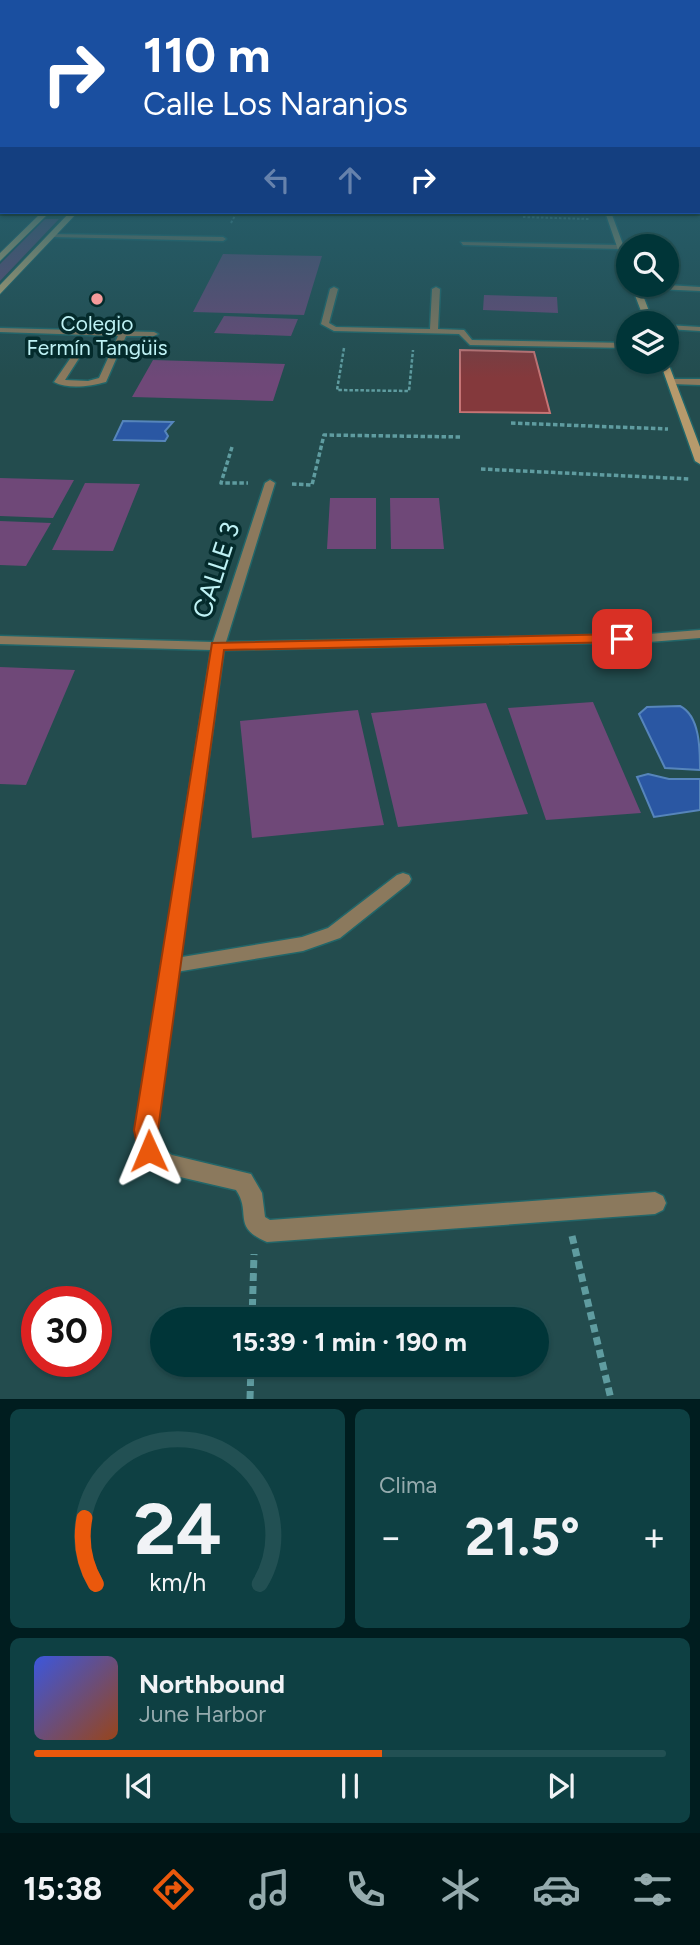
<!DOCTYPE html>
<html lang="es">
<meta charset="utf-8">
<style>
body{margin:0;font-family:Figtree,sans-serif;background:#0e4043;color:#f1f3f6;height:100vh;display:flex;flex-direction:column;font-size:26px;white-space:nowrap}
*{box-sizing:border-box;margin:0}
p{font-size:23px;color:#95abae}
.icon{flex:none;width:38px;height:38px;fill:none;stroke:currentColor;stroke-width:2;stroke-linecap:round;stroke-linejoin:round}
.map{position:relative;height:1399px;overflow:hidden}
.drawer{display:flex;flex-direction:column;gap:10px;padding:10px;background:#001d1f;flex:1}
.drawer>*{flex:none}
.guide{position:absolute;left:0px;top:0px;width:700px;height:214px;box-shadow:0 2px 5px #0004,0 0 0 2px #225053;background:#1a4fa0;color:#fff;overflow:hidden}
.fabs{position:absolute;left:616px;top:234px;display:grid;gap:14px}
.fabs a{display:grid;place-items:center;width:63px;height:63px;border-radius:50%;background:#003538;box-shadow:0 2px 5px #0004,0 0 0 2px #225053;font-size:35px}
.speed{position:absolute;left:21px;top:1286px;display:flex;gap:14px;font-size:35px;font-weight:700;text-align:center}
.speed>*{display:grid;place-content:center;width:91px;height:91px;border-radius:50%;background:#003538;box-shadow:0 2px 5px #0004,0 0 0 2px #225053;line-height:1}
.speed .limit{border:10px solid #d22;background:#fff;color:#111}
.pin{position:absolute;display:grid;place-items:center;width:60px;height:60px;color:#fff;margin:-30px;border-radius:14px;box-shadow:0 4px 10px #0006}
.me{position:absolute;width:77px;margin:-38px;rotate:359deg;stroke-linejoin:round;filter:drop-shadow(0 0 5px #0008)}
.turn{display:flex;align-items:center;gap:24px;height:147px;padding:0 28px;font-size:32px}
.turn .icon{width:91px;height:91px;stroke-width:2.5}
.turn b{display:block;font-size:49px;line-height:60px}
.lanes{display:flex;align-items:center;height:66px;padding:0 28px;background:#0003;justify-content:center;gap:35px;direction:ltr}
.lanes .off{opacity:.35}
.big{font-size:52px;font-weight:700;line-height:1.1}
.drawer .widget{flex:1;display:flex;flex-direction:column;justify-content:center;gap:10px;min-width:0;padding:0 24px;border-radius:10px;background:#0e4043}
.drawer .dial{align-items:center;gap:0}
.dial svg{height:182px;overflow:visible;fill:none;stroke:#225053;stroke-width:7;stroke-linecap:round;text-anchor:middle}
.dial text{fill:#f1f3f6;stroke:none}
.song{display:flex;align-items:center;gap:21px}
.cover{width:84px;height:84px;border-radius:10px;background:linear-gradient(135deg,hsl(230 70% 55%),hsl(20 70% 35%))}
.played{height:7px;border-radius:4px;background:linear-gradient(90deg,#ea580c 55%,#225053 55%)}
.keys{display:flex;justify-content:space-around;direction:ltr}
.heat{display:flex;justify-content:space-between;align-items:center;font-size:38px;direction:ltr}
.drawer .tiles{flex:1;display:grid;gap:10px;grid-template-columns:1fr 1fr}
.widget:last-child{grid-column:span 2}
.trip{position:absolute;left:150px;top:1307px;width:399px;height:70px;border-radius:35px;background:#003538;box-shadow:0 2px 5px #0004,0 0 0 2px #225053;font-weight:700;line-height:70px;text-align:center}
.tab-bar{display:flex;height:112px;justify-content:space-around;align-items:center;background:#001516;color:#95abae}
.tab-bar .icon{width:49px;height:49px}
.tab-bar .current{color:#ea580c}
.tab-bar b{font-size:32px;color:#f1f3f6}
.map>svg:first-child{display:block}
.built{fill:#234c4e;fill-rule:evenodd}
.green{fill:#6f4878}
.water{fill:#2a57a3;stroke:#5685bb;stroke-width:2}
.building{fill:#84393c;stroke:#c67475;stroke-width:2}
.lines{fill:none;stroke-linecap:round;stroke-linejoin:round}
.lane-casing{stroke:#226669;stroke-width:3}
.street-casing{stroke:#226669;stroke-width:3}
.secondary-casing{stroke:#226669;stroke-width:3}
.primary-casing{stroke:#226669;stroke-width:2}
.path-far3{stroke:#5f9ca0;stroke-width:2;stroke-dasharray:2.5 2;stroke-linecap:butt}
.path-far2{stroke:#5f9ca0;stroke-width:2.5;stroke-dasharray:3.5 2;stroke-linecap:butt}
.path-far1{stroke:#5f9ca0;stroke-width:3.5;stroke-dasharray:4.5 2.5;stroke-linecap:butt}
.path{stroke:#5f9ca0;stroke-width:7;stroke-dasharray:8 5;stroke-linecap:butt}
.lane{fill:#8b795d;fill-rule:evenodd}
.street{fill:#8b795d;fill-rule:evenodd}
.secondary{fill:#b69a6c;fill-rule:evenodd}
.primary{fill:#d7b376;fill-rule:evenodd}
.route{fill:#ea580c;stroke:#983908;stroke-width:2}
.poi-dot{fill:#f59b9b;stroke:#042b2c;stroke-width:2.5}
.labels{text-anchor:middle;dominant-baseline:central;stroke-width:7;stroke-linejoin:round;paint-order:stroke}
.far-poi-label{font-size:21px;fill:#bef1f4;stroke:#042b2c}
.street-label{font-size:26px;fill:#bef1f4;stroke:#042b2c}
</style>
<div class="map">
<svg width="700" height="1399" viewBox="0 0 700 1399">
<rect width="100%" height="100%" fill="#00474b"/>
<path class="built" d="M0 182 2 212H698L700 182V1399H0ZM628 247H667V285H628ZM628 324H667V362H628ZM37 1302H96V1362H37ZM163 1320H537V1365H163Z"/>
<path class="green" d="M45 219H59L0 281V264Z
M223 254 322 256 304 315 193 312Z
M484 295 557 297 558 313 483 310Z
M224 316 298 319 291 336 214 333Z
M153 360 285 364 273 401 132 397Z
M0 478 74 480 53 518 0 516Z
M85 483 140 484 113 551 52 550Z
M330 498H376V549H327Z
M390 498H439L444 549H391Z
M0 521 51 523 26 566 0 565Z
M0 667 75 670 26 785 0 784Z
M593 702 641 813 546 820 508 708Z
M486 703 528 814 398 827 371 713Z
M358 710 384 825 252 838 240 721Z"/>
<path class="water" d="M123 421 173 422 165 431 168 436 165 441 114 440Z
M680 706C700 716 700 749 700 770L665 768 639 714 647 707Z
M648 774 669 779H700V810L654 817 637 777Z"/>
<path class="building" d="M460 350 534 352 550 413 460 412Z"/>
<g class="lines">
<g class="lane-casing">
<path id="lane" d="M20 212H27L24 214Z
M0 328 154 332 158 334 154 336H126L106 382C91 386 69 390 54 382L76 350 79 349 83 352 65 380 88 381 99 378 118 336 0 332Z
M403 873 409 875 411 879 409 883 340 938 303 951 170 973 164 971 161 966 164 961 170 959 302 937 328 928 397 875Z"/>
</g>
<g class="street-casing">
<path id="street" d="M0 210 2 212 75 213 72 215 0 214Z
M50 234 223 237 226 239 223 241 52 237Z
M461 242 621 245 624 247 621 249 463 245Z
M667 285 700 287V291L635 288 631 286Z
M334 287 338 289 329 323 336 327 430 329 432 289 436 287 440 289 438 329 464 330 472 340 628 343V348L470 345 459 334 334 331 321 324 330 289Z
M667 325 700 327V331L667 329Z
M668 379H700V385L671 384 668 383Z
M270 480 275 483 226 642 649 634 700 630V638L649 642 224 650 156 1130 159 1146 172 1155 251 1174 262 1193 265 1217 270 1220 655 1192 663 1196 666 1203 663 1210 655 1214 267 1242C231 1227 252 1213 236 1190L167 1174 142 1158 136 1130 211 650 0 644V636L213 642 265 483Z"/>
</g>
<g class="secondary-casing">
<path id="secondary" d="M605 212H611L628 258V269L624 267Z
M631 285H639L654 324H646Z
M667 360 700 447V464L695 461 660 362H667Z"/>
</g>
<g class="primary-casing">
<path id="primary" d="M42 212H50L0 261V253Z
M70 212H78L0 294V285Z"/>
</g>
<path class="path-far3" d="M523 217 589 219
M231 223 237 212"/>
<path class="path-far2" d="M344 348 337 390 409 391 413 350"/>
<path class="path-far1" d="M511 423 668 429
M232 447 221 483H248
M481 469 690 479
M292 484 312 485 324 435 462 437"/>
<path class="path" d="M572 1236 611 1399
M252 1320 254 1254
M250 1399 251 1365"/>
<use href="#lane" class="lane"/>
<use href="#street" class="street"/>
<use href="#secondary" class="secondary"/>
<use href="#primary" class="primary"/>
</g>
<linearGradient id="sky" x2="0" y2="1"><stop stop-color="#002729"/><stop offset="0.48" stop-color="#265e6c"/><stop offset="1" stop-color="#265e6c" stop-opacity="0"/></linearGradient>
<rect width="700" height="378" fill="url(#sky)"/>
<path class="route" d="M622 634 629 639 627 642 224 650 158 1130 161 1151 157 1159 149 1162 140 1159 134 1130 212 643Z"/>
<circle class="poi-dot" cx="97" cy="299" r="7"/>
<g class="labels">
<g class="far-poi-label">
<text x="97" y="323">Colegio<tspan x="97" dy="24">Fermín Tangüis</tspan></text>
</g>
<g class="street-label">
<text transform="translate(216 570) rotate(-72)">CALLE 3</text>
</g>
</g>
</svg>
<div class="fabs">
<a><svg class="icon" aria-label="search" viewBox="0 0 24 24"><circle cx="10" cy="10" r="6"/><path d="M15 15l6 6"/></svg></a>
<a><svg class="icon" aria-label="layers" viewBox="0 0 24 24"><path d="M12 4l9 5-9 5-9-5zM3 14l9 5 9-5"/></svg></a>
</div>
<div class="speed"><div class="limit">30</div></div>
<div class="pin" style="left:622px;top:639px;background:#d93025"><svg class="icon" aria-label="arrive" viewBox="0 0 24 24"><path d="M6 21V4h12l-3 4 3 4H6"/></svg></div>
<svg class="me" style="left:149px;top:1151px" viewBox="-20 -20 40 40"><path d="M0-17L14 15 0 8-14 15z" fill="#ea580c" stroke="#fff" stroke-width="4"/></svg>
<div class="trip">15:39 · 1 min · 190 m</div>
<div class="guide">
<div class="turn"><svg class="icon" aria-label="right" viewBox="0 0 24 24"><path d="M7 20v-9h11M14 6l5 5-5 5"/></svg><div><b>110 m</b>Calle Los Naranjos</div></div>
<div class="lanes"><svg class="icon off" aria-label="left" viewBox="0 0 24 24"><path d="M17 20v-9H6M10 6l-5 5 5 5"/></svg><svg class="icon off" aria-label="ahead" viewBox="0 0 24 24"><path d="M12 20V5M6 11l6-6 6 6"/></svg><svg class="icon" aria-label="right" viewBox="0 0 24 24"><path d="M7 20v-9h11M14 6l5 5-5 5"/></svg></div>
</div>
</div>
<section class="drawer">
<div class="tiles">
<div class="widget dial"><svg viewBox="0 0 100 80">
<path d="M14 69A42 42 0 1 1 86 69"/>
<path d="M14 69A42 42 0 0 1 9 40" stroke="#ea580c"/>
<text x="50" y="56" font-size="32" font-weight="700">24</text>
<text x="50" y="72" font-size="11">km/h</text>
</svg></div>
<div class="widget"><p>Clima</p>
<div class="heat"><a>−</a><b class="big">21.5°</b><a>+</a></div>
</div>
<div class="widget">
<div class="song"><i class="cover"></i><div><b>Northbound</b><p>June Harbor</p></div></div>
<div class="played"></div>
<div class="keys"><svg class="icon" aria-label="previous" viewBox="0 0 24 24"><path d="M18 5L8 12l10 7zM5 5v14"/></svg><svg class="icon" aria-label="pause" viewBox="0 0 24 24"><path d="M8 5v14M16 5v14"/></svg><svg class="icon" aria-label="next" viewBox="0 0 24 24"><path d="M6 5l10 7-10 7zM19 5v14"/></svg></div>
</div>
</div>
</section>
<nav class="tab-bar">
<b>15:38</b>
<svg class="icon current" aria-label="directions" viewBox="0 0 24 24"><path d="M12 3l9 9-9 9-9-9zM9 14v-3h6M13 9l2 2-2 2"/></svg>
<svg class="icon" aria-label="music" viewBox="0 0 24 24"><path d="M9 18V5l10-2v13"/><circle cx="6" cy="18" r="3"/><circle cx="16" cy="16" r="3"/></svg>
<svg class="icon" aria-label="phone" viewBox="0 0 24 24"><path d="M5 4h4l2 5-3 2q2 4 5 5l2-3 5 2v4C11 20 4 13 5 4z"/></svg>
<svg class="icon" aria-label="climate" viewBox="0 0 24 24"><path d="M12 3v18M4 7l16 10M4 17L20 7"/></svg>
<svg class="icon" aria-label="car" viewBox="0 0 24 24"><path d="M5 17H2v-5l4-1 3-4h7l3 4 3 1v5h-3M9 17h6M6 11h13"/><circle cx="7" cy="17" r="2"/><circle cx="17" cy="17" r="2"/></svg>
<svg class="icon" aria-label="filters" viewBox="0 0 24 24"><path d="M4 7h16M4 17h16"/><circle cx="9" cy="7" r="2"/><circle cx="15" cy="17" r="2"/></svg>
</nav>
